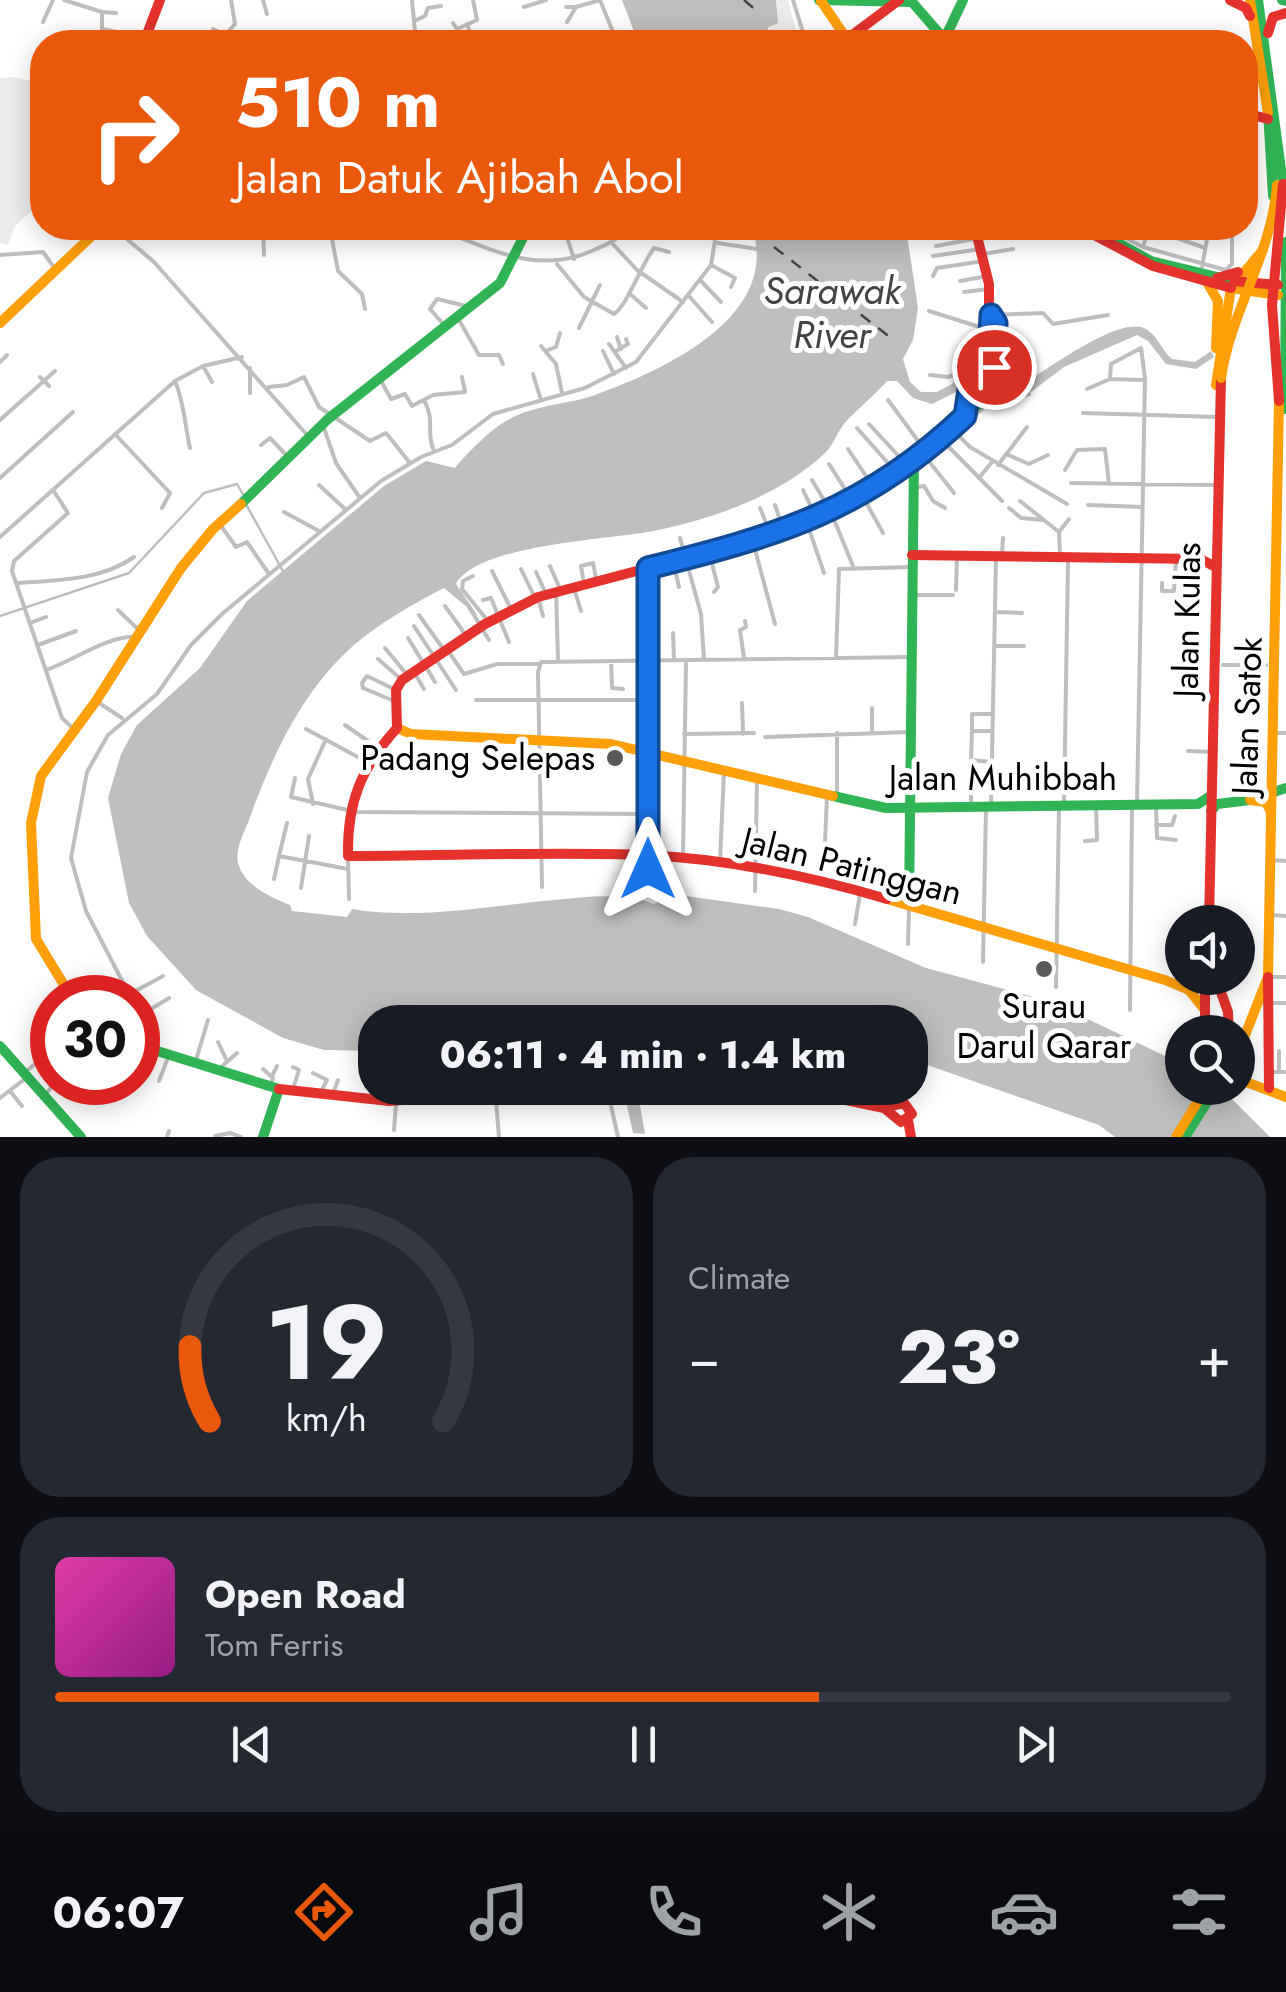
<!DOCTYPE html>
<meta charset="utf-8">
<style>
body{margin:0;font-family:Jost,sans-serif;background:#242831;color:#f1f3f6;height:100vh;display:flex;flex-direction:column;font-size:38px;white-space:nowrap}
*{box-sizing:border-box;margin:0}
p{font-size:32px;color:#9ea1a6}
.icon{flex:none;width:55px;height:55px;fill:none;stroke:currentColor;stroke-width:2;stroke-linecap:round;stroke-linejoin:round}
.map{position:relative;height:1137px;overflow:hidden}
.sheet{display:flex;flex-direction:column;gap:20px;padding:20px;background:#0d0f14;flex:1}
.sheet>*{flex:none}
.banner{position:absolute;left:30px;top:30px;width:1228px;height:210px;border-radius:40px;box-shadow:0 5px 25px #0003;background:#ea580c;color:#fff;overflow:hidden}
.buttons{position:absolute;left:1165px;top:905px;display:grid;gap:20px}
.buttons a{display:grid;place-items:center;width:90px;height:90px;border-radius:50%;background:#171b24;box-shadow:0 5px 25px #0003;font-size:50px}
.speed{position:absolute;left:30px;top:975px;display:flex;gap:20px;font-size:50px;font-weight:700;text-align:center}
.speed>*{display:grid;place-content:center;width:130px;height:130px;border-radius:50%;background:#171b24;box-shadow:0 5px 25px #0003;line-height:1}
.speed .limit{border:15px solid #d22;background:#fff;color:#111}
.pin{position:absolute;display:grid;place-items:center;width:85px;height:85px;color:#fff;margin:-42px;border:5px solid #fff;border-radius:50%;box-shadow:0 2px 10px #0007}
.me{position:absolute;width:110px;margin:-55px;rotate:0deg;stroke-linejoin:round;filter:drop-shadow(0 0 8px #0008)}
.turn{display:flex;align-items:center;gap:35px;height:210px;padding:0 40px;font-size:45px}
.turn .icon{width:130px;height:130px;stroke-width:2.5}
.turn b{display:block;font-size:70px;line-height:85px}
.big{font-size:75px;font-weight:800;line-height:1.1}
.sheet .card{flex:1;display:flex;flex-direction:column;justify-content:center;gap:15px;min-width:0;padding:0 35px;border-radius:40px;background:#242831}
.sheet .dial{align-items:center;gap:0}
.dial svg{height:260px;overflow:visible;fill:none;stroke:#363941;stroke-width:7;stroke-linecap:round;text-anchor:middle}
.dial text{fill:#f1f3f6;stroke:none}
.song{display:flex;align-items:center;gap:30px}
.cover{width:120px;height:120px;border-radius:15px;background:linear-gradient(135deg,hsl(320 70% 55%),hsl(310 70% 35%))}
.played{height:10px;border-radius:5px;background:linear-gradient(90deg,#ea580c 65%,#363941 65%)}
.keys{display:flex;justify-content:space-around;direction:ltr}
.heat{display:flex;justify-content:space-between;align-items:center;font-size:55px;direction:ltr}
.sheet .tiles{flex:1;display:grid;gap:20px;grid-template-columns:1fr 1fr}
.card:last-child{grid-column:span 2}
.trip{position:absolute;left:358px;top:1005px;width:570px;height:100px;border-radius:40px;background:#171b24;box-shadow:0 5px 25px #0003;font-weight:800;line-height:100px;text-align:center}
.tabs{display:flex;height:160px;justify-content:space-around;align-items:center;background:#090b0e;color:#9ea1a6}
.tabs .icon{width:70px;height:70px}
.tabs .active{color:#ea580c}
.tabs b{font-size:45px;color:#f1f3f6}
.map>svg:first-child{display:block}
.green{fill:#ebebeb}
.water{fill:#bebebe}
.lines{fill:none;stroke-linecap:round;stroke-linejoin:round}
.stream{stroke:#bebebe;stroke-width:2.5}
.ferry{stroke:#434343;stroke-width:2.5;stroke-dasharray:12 10;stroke-linecap:butt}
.street{stroke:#bebebe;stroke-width:4}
.fast{stroke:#30b455;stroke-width:10}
.slow{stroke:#ff9f0a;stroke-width:10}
.jam{stroke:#e5322d;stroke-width:10}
.fast-bridge{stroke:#30b455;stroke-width:10}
.slow-bridge{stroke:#ff9f0a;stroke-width:10}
.jam-bridge{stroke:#e5322d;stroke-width:10}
.route-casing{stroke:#114b97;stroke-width:25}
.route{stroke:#1a73e8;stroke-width:18}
.poi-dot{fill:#595959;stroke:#fff;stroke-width:4}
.labels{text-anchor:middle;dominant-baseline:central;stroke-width:10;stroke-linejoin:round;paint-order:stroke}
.street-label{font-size:35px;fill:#000;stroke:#fff}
.poi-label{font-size:35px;fill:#000;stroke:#fff;text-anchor:end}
.water-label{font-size:38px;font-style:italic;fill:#434343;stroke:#fff}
</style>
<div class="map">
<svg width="1286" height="1137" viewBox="0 0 1286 1137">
<rect width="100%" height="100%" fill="#fff"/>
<path class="green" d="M776 0H788L799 42H773L768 30 778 23Z
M12 77 42 83V202L15 226 8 245 0 243V78Z"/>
<path class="water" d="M622 0H776L778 23 768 28 773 42H638Z
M752 228H906L918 308 913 340 903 359 910 382 921 392H937L961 379 1025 382C1048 370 1120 314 1146 329 1158 336 1162 351 1172 359L1195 362 1211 351 1214 357 1196 369 1166 364 1148 341 1137 335 1064 367 1031 392 964 388 932 404 913 398 897 381H887C876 394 853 413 844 424 836 434 834 445 823 455 779 495 716 518 658 530 613 540 479 543 456 584L478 616 444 588C413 604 381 622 354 645 302 691 272 756 249 820 244 833 235 848 238 863 244 886 271 897 290 905L292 911 347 917 352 909C419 920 486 906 554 900 586 897 623 892 654 904L672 894 779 909 808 917 926 968 1052 1002 1182 1064V1088H1216L1226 1093 1270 1137H1115L1099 1125 910 1059V1022H772L695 1009 624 1015 616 1017 617 1022H375V1051L324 1050 283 1038 196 990 147 936 129 903 108 798 121 754 137 725 200 668 247 601 384 486 426 461 455 468C467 453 489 431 506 421 532 405 566 405 595 395 662 371 782 317 752 228Z
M623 1088H637L645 1134 633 1133Z"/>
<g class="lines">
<path class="stream" d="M247 506 284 573
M0 616 129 573 204 493 237 484 245 498"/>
<path class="ferry" d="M744 0 758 12
M774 247 891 338"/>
<path class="street" d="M64 0 102 12V29L165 42
M263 0 267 14
M412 0 416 42
M600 0 617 42
M793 0 806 42
M524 7 546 0
M566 7H576
M102 12 116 13
M414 21 425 16 428 8 441 6
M43 22 53 0
M567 22 576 7 600 0
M453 23 457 29 477 20 473 0
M467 24 474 42
M213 29 234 39
M225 35 235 24 231 0
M365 42 372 34
M583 42 615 36
M114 228 154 262 308 436
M263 228 264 255
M330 228 338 271 362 294 365 309
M436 228C490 249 538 276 594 250 606 244 619 241 624 228
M564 228 574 259
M669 228H670
M1106 228 1143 247 1226 270 1232 264V228
M1149 228 1205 248
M926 234 958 228
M611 242 637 270 683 302
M718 243 757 249
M936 246 979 238
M1143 247 1149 228
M983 254 1013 249
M0 255 43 252 56 270
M933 256 981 249
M557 264 584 297 614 314C627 306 641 265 654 248L669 252
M711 265 735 278 731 287
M1202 267 1209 228
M933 276 937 268 984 261
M700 280 721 302
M960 281 988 276
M964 292 989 289
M629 293 646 308
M688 295 712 322
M929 311 986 329
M991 315 1043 313 1053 324 1108 315
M459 320 479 355H499L503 364
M444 325 430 309 437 299 466 306
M579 328 600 285
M997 332 1020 336
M617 337 621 349
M609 344 626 368
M996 345 1035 360
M541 346 556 364 562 393
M548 350 556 347 560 333
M603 351 614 374
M616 351 628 344 626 339
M994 361 1020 371
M0 362 7 355
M203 366 212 382
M250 368V393
M989 372 994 374 996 323 991 315
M533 374 540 397
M930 375 948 377 975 368 986 328
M40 377 49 386
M1110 379 1111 364 1141 348 1145 378 1137 804
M175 381C184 402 185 426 190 448
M381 381 391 399 405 394 412 406 433 395 465 392 462 377
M269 387 287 385 304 377 319 407 370 441 386 433 410 463
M1087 389 1110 379 1145 380
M424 400C436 422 425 431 434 451
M888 400 924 449
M1083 413 1217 417
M0 420 55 371
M869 424 906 464
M323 425 336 463 360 498
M857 428 896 472
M951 428 970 447 1067 504
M956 432 992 400
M115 434 170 493 162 508
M943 435 941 429 961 409 964 390 992 400 1029 394
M939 437 1002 501
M261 445 270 438 289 458
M848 449 874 488
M1006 454 1029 464 1048 455
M924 455 954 493
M829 464 850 497
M998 465 1027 427
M1065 470 1077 450 1105 449 1109 484
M0 478 73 412
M979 478 992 462
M812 480 831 512 853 566
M1071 483 1216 485
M319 485 346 510
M917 487 924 486 933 501 945 508
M53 490 68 513 14 561 12 571 62 718 75 730
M803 490 817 519
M862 495 883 533
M1020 501 1059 532 1060 557
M775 505 784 532
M1088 505 1142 507
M760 508 771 535
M1009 508 1021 518 1043 520
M284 512 319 531
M219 523 236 547 247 542 269 574
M807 523 824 573
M1059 532 1069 519
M0 537 175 381 203 366 242 357
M680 538 701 614 704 660
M753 542 775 624
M709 552 718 587 714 592
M1002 555 1003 538
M673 561 679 587
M550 566 560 589
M521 569 535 598
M492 571 511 609
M536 572 546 594
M473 576 463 581 462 589 488 621
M583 578 581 566 593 563 596 578
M17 583C57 580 100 581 134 557
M1162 583V591H1174L1176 559
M573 585 581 611
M556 590 558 660
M956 590 957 555
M911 595H953
M538 597 543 616
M483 600 491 598 509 642
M445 606 465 634
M469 607 489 640
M118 610 141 632
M995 612 1022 613
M419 615 444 650
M30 623 46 617
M414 626 456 690
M673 633 674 660
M408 638 435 682
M38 645 76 631
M994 646H1024
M385 648 408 676
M446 648 464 674 497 664H540
M744 658 740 630 746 627 745 621
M836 658 839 569 911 567
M378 659 402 680
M611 661 612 688 623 689
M1223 665H1266
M46 670C75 660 105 637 133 637
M414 672 424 689
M476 700H646
M96 701 122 718
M394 701 363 688 362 683 367 676 396 690
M742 703 743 734
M872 708V732
M345 725 378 748
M306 729 367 762
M972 731V714H993
M837 733V793
M1275 733H1286
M684 734 754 733
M765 737 911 732
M1188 751 1212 752
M992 762 971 760 972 731H992
M295 778 291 797 356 812 647 814
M313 804 308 779 326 739
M1156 805 1157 838 1176 840
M1064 806 1068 561
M971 807V768
M991 807 996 557
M287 823 279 856 348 869
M1156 825H1172L1175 816
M1085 841 1097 840 1096 808
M825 843 827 795
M647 856 649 881
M683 857 686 661
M348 859 349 899
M1271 860 1286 861
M720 861 724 771
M274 879 279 856
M542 887 538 672 541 662 912 657
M301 888 309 836
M755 891 757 779
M1271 915 1286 916
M855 924 860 894
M908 944 909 909
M983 962 986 807
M1271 977H1286
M1056 987 1059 807
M130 994 163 976
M131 998 86 911 71 858 87 772 108 735 157 694 191 645 222 614 381 481 421 457 452 445 493 414 585 388 636 362 711 265 717 228
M1270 1003H1286
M138 1010 148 1011 169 998
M1130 1010 1132 804
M218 1042 227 1061
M1279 1051V1071
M196 1060 208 1020
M220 1068 237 1053
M263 1069 273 1078 270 1086
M1269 1072H1286
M313 1073 327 1080 320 1094
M23 1074 52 1050
M272 1076 277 1066
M159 1081 169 1055
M376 1088V1099
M495 1088 499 1137
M607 1088 618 1137
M10 1091 22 1106
M292 1092 299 1070 293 1067
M332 1096 338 1080
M44 1097 55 1082
M0 1098 26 1078
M388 1099V1088
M394 1130 396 1104
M215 1136 230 1133 241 1137
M167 1137 169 1131"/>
<path class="fast" d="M819 0 912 2 939 33 960 42
M1258 0 1283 184
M1282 0 1286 1
M946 36 963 0
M1268 111 1273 196
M1091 228 1151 261 1234 281
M1285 409 1286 242
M241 504 328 419 500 283 528 228
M833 796 886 808 1198 804 1209 797
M1211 811 1217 804 1250 800 1286 788
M909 905 914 458
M138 1045 279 1089 263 1137
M0 1046 81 1137
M1185 1137 1216 1088"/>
<path class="slow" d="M1250 0 1268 113
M821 1 849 42
M1208 284 1218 301 1216 348
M1231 288 1278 295
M0 323 100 228
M1216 385 1231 288 1263 250
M769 536 866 492 965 416
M397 728 411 734 611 744 833 796
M1250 800 1266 802 1271 812
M647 855 648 567
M887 899 1165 980 1189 990 1204 1009
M1187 989 1200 978
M72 998 36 939 31 823 41 776 96 701 181 568 213 529 241 504
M1238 1053 1268 977 1279 401
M1238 1079 1286 1097
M1176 1137 1206 1088"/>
<path class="jam" d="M1230 0 1246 8 1250 16
M1268 33 1273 17 1286 13
M847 39 899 0
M144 42 160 0
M1245 113 1268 119
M975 228 989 284V357
M1081 228 1153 266 1231 288
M1217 278 1238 272
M1234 281 1278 285
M912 555 1200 559 1216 567
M397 728C361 768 347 802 348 856 447 856 548 851 647 855 728 859 809 876 887 899
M397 728 396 690 402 680 485 624 538 597 769 536
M1209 922 1221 378
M1268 977 1269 1088
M1205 978V1032
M1216 978 1228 1012 1229 1032
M789 1088 884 1108 904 1103 912 1114 901 1122 884 1108
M279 1089 389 1101 576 1088
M908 1120 911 1137"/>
<path class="fast-bridge" d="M965 416 988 396 989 357
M965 416 969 390 987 361"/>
<path class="slow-bridge" d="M1221 378C1231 310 1272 254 1277 185"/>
<path class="jam-bridge" d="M1279 401 1272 305 1283 184"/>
</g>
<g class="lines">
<g class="route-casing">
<path id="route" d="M648 869V568C777 536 866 510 965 416L969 390 989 357 991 315 996 323 994 367"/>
</g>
<use href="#route" class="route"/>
</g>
<g class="poi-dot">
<circle cx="615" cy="758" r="10"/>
<circle cx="1044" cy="969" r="10"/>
</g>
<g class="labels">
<g class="street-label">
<text transform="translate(1187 620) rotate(-89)">Jalan Kulas</text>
<text transform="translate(1247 716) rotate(-88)">Jalan Satok</text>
<text x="1003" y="778">Jalan Muhibbah</text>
<text transform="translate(852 866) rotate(14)">Jalan Patinggan</text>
</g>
<g class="poi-label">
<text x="595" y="758">Padang Selepas</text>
<text x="1044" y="1006" text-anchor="middle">Surau<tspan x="1044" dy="40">Darul Qarar</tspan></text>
</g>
<g class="water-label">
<text x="832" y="290">Sarawak<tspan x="832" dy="44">River</tspan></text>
</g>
</g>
</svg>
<div class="buttons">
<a><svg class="icon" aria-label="sound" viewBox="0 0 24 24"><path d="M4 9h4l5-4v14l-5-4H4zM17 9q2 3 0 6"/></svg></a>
<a><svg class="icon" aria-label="search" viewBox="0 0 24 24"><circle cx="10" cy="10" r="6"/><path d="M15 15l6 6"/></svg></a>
</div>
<div class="speed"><div class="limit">30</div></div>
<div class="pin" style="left:994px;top:367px;background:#d93025"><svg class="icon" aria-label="arrive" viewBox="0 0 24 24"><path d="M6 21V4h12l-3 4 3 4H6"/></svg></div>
<svg class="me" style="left:648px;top:869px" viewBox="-20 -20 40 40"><path d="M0-17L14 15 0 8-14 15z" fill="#1a73e8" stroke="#fff" stroke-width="4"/></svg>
<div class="trip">06:11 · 4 min · 1.4 km</div>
<div class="banner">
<div class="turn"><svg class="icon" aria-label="right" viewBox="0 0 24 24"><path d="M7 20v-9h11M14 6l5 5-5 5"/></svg><div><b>510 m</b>Jalan Datuk Ajibah Abol</div></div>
</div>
</div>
<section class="sheet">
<div class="tiles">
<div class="card dial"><svg viewBox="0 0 100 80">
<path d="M14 69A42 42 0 1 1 86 69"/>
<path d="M14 69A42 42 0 0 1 8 46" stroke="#ea580c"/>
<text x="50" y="56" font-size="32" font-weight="700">19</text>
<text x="50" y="72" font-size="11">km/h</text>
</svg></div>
<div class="card"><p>Climate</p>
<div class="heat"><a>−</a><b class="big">23°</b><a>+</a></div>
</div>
<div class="card">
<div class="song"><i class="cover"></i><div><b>Open Road</b><p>Tom Ferris</p></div></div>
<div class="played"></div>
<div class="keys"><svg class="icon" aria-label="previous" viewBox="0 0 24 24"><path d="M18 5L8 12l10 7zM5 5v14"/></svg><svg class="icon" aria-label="pause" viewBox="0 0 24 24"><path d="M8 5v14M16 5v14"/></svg><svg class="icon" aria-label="next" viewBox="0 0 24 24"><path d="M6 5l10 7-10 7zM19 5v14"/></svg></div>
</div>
</div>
</section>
<nav class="tabs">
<b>06:07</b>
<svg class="icon active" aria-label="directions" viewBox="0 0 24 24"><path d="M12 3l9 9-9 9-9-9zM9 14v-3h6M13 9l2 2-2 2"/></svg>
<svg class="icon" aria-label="music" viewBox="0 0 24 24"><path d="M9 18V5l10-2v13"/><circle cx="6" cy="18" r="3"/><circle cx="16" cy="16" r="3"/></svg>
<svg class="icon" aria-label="phone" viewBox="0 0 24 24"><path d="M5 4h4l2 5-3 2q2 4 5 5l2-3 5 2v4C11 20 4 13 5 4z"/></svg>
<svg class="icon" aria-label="climate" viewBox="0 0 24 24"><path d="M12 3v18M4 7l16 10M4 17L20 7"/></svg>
<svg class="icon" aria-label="car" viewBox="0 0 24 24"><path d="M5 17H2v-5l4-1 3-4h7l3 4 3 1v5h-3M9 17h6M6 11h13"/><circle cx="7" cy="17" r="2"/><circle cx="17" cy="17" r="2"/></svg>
<svg class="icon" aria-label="filters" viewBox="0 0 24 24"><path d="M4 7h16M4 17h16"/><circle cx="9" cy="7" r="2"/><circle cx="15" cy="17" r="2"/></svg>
</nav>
